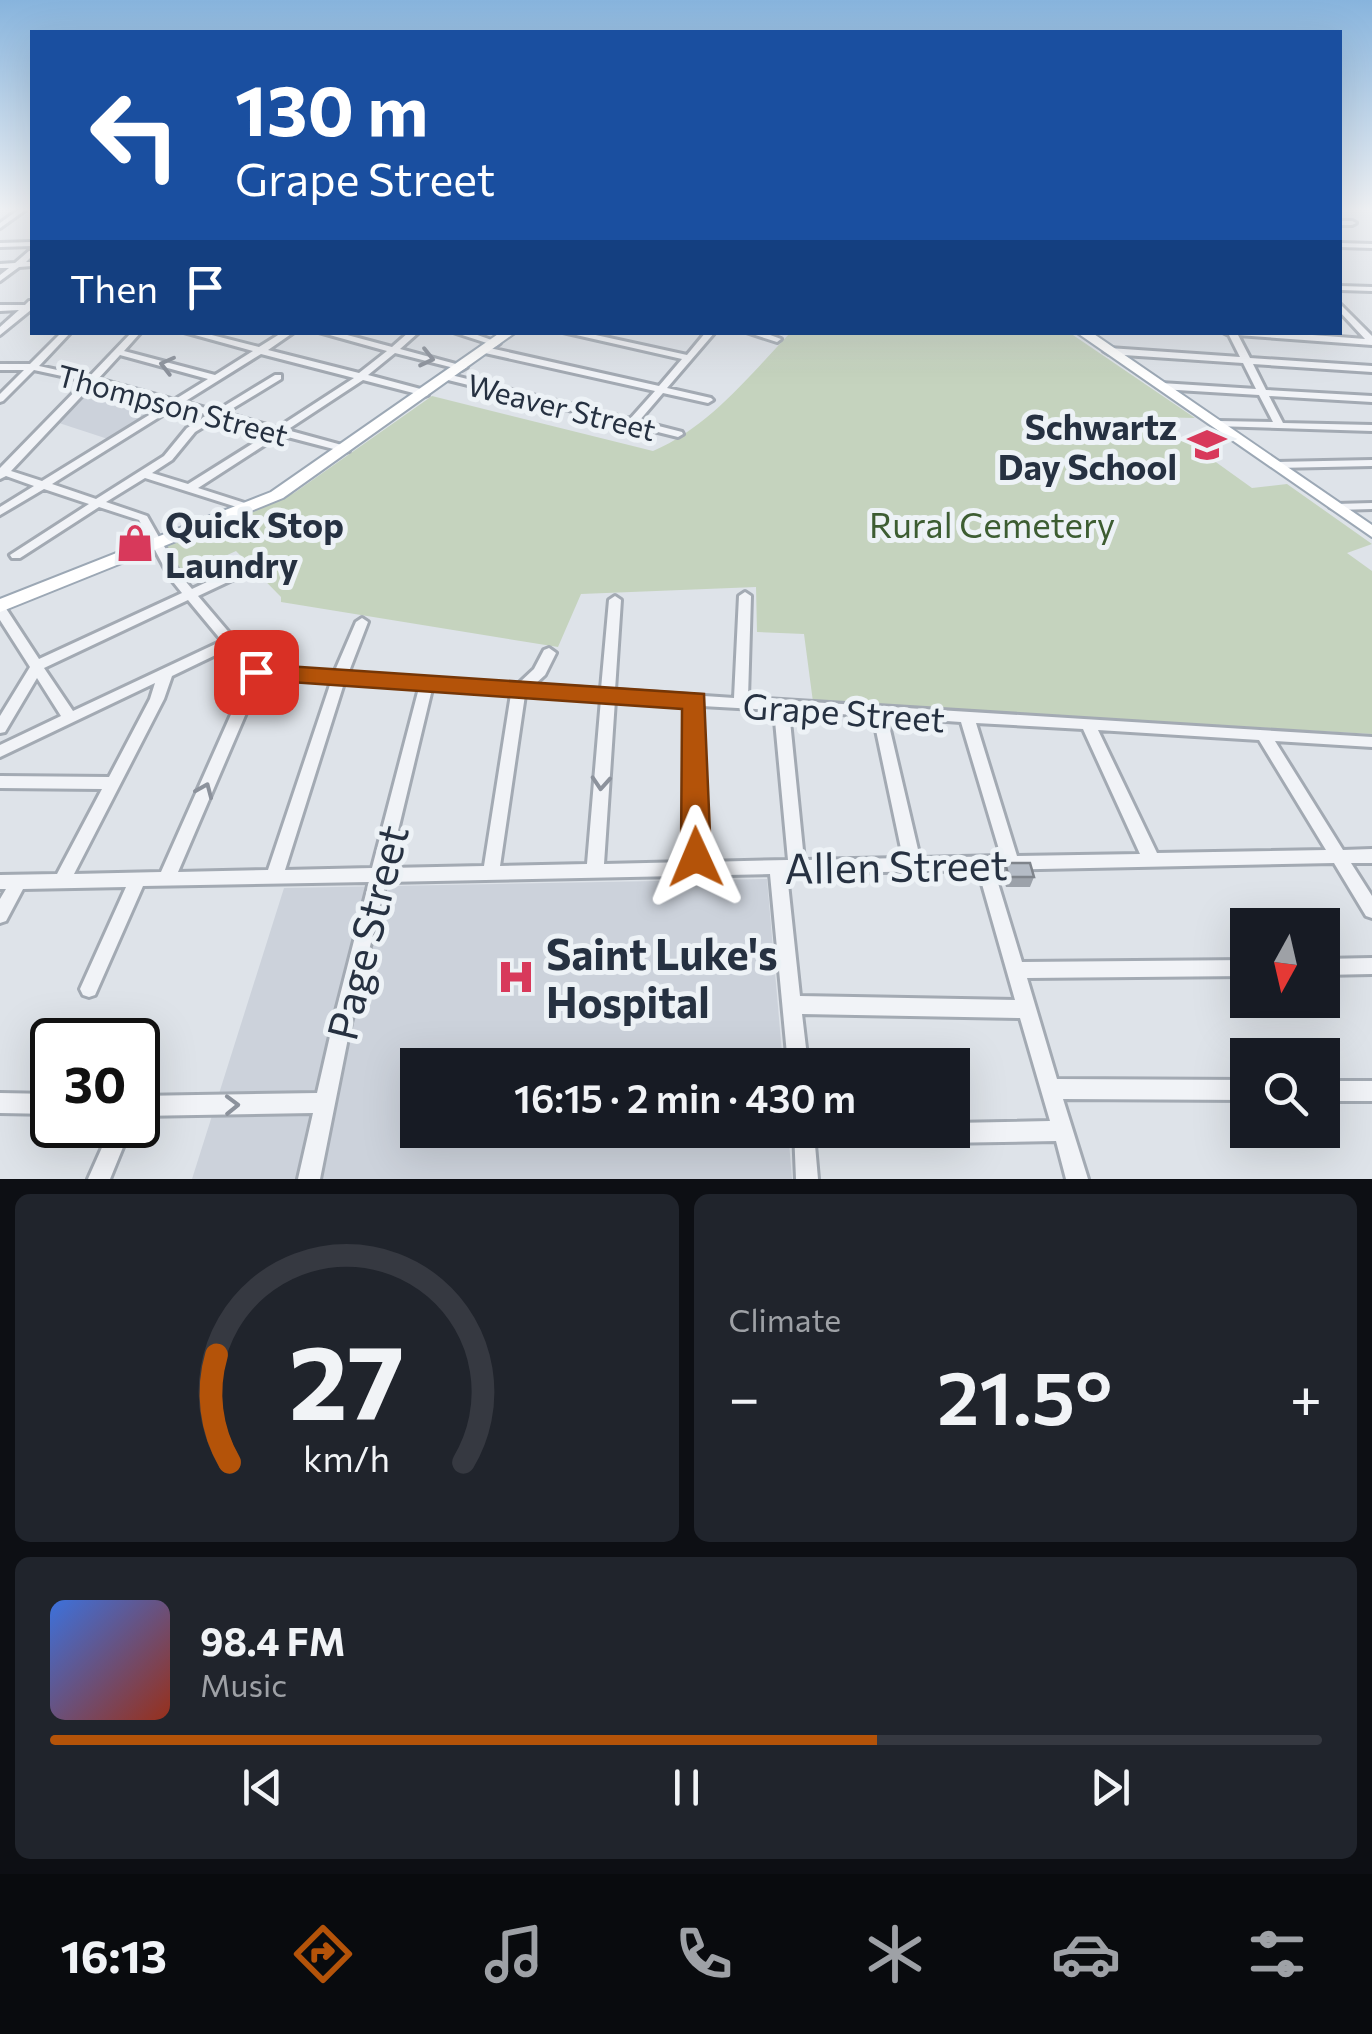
<!DOCTYPE html>
<meta charset="utf-8">
<style>
body{margin:0;font-family:Commissioner,sans-serif;background:#20242c;color:#f1f3f6;height:100vh;display:flex;flex-direction:column;font-size:38px;white-space:nowrap}
*{box-sizing:border-box;margin:0}
p{font-size:32px;color:#9ea1a6}
.icon{flex:none;width:55px;height:55px;fill:none;stroke:currentColor;stroke-width:2;stroke-linecap:round;stroke-linejoin:round}
.map{position:relative;height:1179px;overflow:hidden}
.panel{display:flex;flex-direction:column;gap:15px;padding:15px;background:#0d0f14;flex:1}
.panel>*{flex:none}
.top-card{position:absolute;left:30px;top:30px;width:1312px;height:305px;border-radius:0px;box-shadow:0 10px 40px #0002;background:#1a4fa0;color:#fff;overflow:hidden}
.needle{width:65px;rotate:188deg}
.buttons{position:absolute;left:1230px;top:908px;display:grid;gap:20px}
.buttons a{display:grid;place-items:center;width:110px;height:110px;border-radius:0px;background:#171b24;box-shadow:0 10px 40px #0002;font-size:50px}
.speed{position:absolute;left:30px;top:1018px;display:flex;gap:20px;font-size:50px;font-weight:700;text-align:center}
.speed>*{display:grid;place-content:center;width:130px;height:130px;border-radius:50%;background:#171b24;box-shadow:0 10px 40px #0002;line-height:1}
.speed .limit{border:5px solid #111;border-radius:15px;background:#fff;color:#111}
.pin{position:absolute;display:grid;place-items:center;width:85px;height:85px;color:#fff;margin:-42px;border-radius:20px;box-shadow:0 5px 15px #0006}
.me{position:absolute;width:110px;margin:-55px;rotate:359deg;stroke-linejoin:round;filter:drop-shadow(0 0 8px #0008)}
.turn{display:flex;align-items:center;gap:35px;height:210px;padding:0 40px;font-size:45px}
.turn .icon{width:130px;height:130px;stroke-width:2.5}
.turn b{display:block;font-size:70px;line-height:85px}
.then{display:flex;align-items:center;height:95px;padding:0 40px;background:#0003;gap:20px;font-size:38px}
.big{font-size:75px;font-weight:600;line-height:1.1}
.panel .tile{flex:1;display:flex;flex-direction:column;justify-content:center;gap:15px;min-width:0;padding:0 35px;border-radius:15px;background:#20242c}
.panel .dial{align-items:center;gap:0}
.dial svg{height:260px;overflow:visible;fill:none;stroke:#363941;stroke-width:7;stroke-linecap:round;text-anchor:middle}
.dial text{fill:#f1f3f6;stroke:none}
.song{display:flex;align-items:center;gap:30px}
.cover{width:120px;height:120px;border-radius:15px;background:linear-gradient(135deg,hsl(220 70% 55%),hsl(10 70% 35%))}
.played{height:10px;border-radius:5px;background:linear-gradient(90deg,#b45309 65%,#363941 65%)}
.keys{display:flex;justify-content:space-around;direction:ltr}
.heat{display:flex;justify-content:space-between;align-items:center;font-size:55px;direction:ltr}
.panel .tiles{flex:1;display:grid;gap:15px;grid-template-columns:1fr 1fr}
.tile:last-child{grid-column:span 2}
.trip{position:absolute;left:400px;top:1048px;width:570px;height:100px;border-radius:0px;background:#171b24;box-shadow:0 10px 40px #0002;font-weight:600;line-height:100px;text-align:center}
.tabs{display:flex;height:160px;justify-content:space-around;align-items:center;background:#090b0e;color:#9ea1a6}
.tabs .icon{width:70px;height:70px}
.tabs .on{color:#b45309}
.tabs b{font-size:45px;color:#f1f3f6}
.map>svg:first-child{display:block}
.built{fill:#ccd2db}
.green{fill:#c5d3be}
.lines{fill:none;stroke-linecap:round;stroke-linejoin:round}
.minor-casing{stroke:#a3aab3;stroke-width:6}
.major-casing{stroke:#9ca8b5;stroke-width:4}
.minor{fill:#f1f3f7;fill-rule:evenodd}
.major{fill:#fff;fill-rule:evenodd}
.wall{fill:#9ca2aa}
.building{fill:#b5bcc6;stroke:#7f848b;stroke-width:2.5}
.oneway{stroke:#8c929c}
.route{fill:#b45309;stroke:#753606;stroke-width:2.5}
.labels{text-anchor:middle;dominant-baseline:central;stroke-width:10;stroke-linejoin:round;paint-order:stroke}
.far-street-label{font-size:30px;fill:#263141;stroke:#edf2f6}
.poi-label{font-size:35px;font-weight:bold;fill:#263141;stroke:#edf2f6;text-anchor:end}
.park-label{font-size:35px;fill:#3d5d32;stroke:#edf2f6}
.street-label{font-size:35px;fill:#263141;stroke:#edf2f6}
.near-street-label{font-size:42px;fill:#263141;stroke:#edf2f6}
.near-poi-label{font-size:42px;font-weight:bold;fill:#263141;stroke:#edf2f6;text-anchor:start}
</style>
<div class="map">
<svg width="1372" height="1179" viewBox="0 0 1372 1179">
<rect width="100%" height="100%" fill="#dee3e9"/>
<path class="built" d="M93 386 165 405 111 440 59 423Z
M767 879 783 1065H418V1130H788L792 1179H192L284 888Z"/>
<path class="green" d="M790 333H1070L1195 418 1153 417 1252 488 1287 484 1372 544 1347 553 1372 571V734L813 702 804 634 757 632 756 587 581 594 558 647 281 602V597L236 551 184 575 161 545 294 493 432 396 653 451C709 427 749 376 790 333Z"/>
<g class="lines">
<g class="minor-casing">
<path id="minor" d="M21 208H28L0 228V223Z
M1340 221H1352L1356 223 1352 225H1340Z
M32 242V246L0 247V243Z
M1340 243 1372 244V248L1340 247Z
M29 251H32V256L26 262H32V266L19 267 0 281V275L9 268H0V264L15 263Z
M1340 286 1372 287V291L1340 290Z
M29 301H32V309L0 335V327L19 310 0 311V305H25Z
M1340 304 1372 336V345L1238 335 1250 358 1372 366V372L1253 364 1266 390 1372 396V402L1269 396 1283 423 1372 425V431L1215 426 1214 424 1219 421 1273 422 1259 395 1161 389 1156 386 1161 383 1256 389 1243 363 1109 354 1104 351 1109 348 1240 357 1229 335 1223 332H1273L1365 339 1340 312Z
M62 332H71L39 366 89 377 132 332H141L124 351 215 375 253 351 184 332H200L259 347 283 332H294L268 350 359 373 387 351 319 332H336L392 347 409 332H419L400 349 467 367 462 370 395 353 368 375 428 391V395L425 396 363 380 287 430 349 447V451L345 452 280 435 198 488 251 505 253 507 251 509H243L145 478 106 502 147 516 181 576 192 589 241 566H249L251 569 249 572 198 596 260 669 334 673 356 622 362 618 368 622 348 674 518 684 534 669 544 650 549 648 556 653 545 675 534 685 601 689 609 600 615 596 621 600 615 690 734 698 739 596 745 592 751 596 748 698 1372 737V747L1275 741 1343 850 1372 849V863H1351L1372 896V918L1366 916 1334 863 994 870 1022 962 1248 960V976L1027 978 1057 1079 1248 1080V1100L1063 1099 1088 1179H1066L1056 1141 815 1145 818 1179H796L794 1130H952V1123L1050 1121 1020 1018 802 1014 808 1065H788L770 874 386 882 351 1023 320 1179H298L313 1113 138 1116V1096L317 1093 333 1023 369 882 143 886 95 995 89 997 83 995 80 989 126 887 23 889 6 921 0 923V899L6 889H0V875L57 874 102 789 0 788V776L109 777 150 699 155 683 0 757V745L61 716 37 678 5 732 0 733V716L30 667 0 620V606L5 607 39 659 182 593 170 578 139 520 99 507 20 558H12L10 555 89 504 44 489 0 515V507L34 486 6 476 0 479V468L85 381 34 370 3 401 0 402V394L24 370H0V364H30ZM261 354 354 378 277 428 225 413 281 379V375H275L216 411 184 402ZM120 355 208 379 174 400 98 379ZM93 384 167 404 42 481 11 471ZM177 406 209 415 187 428 164 456 96 499 52 484ZM218 418 271 432 188 484 152 473 172 460 195 432ZM188 600 222 641 73 711 44 668ZM228 649 249 674 161 872 74 874 164 699 172 676ZM261 678 331 682 268 870 178 872ZM344 683 419 688 372 868 285 870ZM432 689 511 694 484 866 389 868ZM525 695 601 699 587 864 500 866ZM615 700 688 705V862L604 864ZM702 706 774 710 788 860 704 862ZM789 711 873 716 903 858 804 860ZM887 717 961 722 1001 856 920 858ZM976 723 1083 729 1140 854 1017 856ZM1098 730 1259 740 1326 850 1157 853ZM978 870 1015 1000 800 996 787 874Z
M453 332H469L500 343 496 346Z
M563 332H582L687 355 706 332H715L667 388 711 398 713 400 708 403 663 393 639 421 682 432 683 434 678 437 444 379 442 377 447 374 630 419 655 391 485 353 480 350 485 347 659 386 682 359Z
M746 332H762L781 339 777 342Z
M1372 460V466L1276 468 1271 465 1276 462Z
M1372 503V509L1336 510 1330 507 1336 504Z
M1372 958V974L1322 975V959Z
M1322 1081H1372V1101H1322Z
M0 1093 52 1094V1114L0 1113Z
M112 1125H132L110 1179H88Z"/>
</g>
<g class="major-casing">
<path id="major" d="M501 332H516L283 498 0 612V599L271 492Z
M1076 332H1091L1372 525V537Z"/>
</g>
<use href="#minor" class="minor"/>
<use href="#major" class="major"/>
</g>
<path class="wall" d="M1005 863 1034 877 1030 887H1006L1002 874Z"/>
<path class="building" d="M1005 863H1030L1034 877H1009Z"/>
<defs><path id="oneway-chevron" d="M-2-3.5L2.5 0L-2 3.5" fill="none" stroke-width="1.6" stroke-linecap="round" stroke-linejoin="round" transform="scale(2.5)"/></defs>
<g class="oneway">
<use href="#oneway-chevron" transform="translate(427 358) rotate(13)"/>
<use href="#oneway-chevron" transform="translate(167 365) rotate(-166)"/>
<use href="#oneway-chevron" transform="translate(601 783) rotate(94)"/>
<use href="#oneway-chevron" transform="translate(205 790) rotate(-67)"/>
<use href="#oneway-chevron" transform="translate(232 1105) rotate(-1)"/>
</g>
<linearGradient id="sky" x2="0" y2="1"><stop stop-color="#87b4dd"/><stop offset="0.56" stop-color="#f0f2f5"/><stop offset="1" stop-color="#f0f2f5" stop-opacity="0"/></linearGradient>
<rect width="1372" height="373" fill="url(#sky)"/>
<path class="route" d="M256 664 704 694 711 857 707 866 696 869 686 866 681 857 682 709 247 679 244 672 247 666Z"/>
<defs>
<g id="school-bare" transform="scale(3)"><path d="M0-5L7-2L0 1L-7-2ZM-4 1L0 2.5L4 1V4Q0 6-4 4Z" fill="#d8395b" stroke="#edf2f6" stroke-width="2.5" paint-order="stroke"/></g>
<g id="shop-bare" transform="scale(3)"><path d="M-5-2.5h2.3a2.7 3.5 0 0 1 5.4 0H5L5.5 6h-11ZM-1.5-2.5h3a1.5 2.3 0 0 0-3 0Z" fill="#d8395b" stroke="#edf2f6" stroke-width="2.5" paint-order="stroke"/></g>
<g id="hospital-bare" transform="scale(3)"><path d="M-5-5h3v3.5h4V-5h3V5h-3V1.5h-4V5h-3Z" fill="#d8395b" stroke="#edf2f6" stroke-width="2.5" paint-order="stroke"/></g>
</defs>
<g fill-rule="evenodd">
<use href="#school-bare" x="1207" y="445"/>
<use href="#shop-bare" x="135" y="543"/>
<use href="#hospital-bare" x="516" y="977"/>
</g>
<g class="labels">
<g class="far-street-label">
<text transform="translate(173 404) rotate(15)">Thompson Street</text>
<text transform="translate(562 406) rotate(14)">Weaver Street</text>
</g>
<g class="poi-label">
<text x="1177" y="425">Schwartz<tspan x="1177" dy="40">Day School</tspan></text>
<text x="165" y="523" text-anchor="start">Quick Stop<tspan x="165" dy="40">Laundry</tspan></text>
</g>
<g class="park-label">
<text x="992" y="523">Rural Cemetery</text>
</g>
<g class="street-label">
<text transform="translate(844 711) rotate(4)">Grape Street</text>
</g>
<g class="near-street-label">
<text transform="translate(896 865) rotate(-1)">Allen Street</text>
<text transform="translate(366 932) rotate(-76)">Page Street</text>
</g>
<g class="near-poi-label">
<text x="546" y="953">Saint Luke's<tspan x="546" dy="48">Hospital</tspan></text>
</g>
</g>
</svg>
<div class="buttons">
<a><svg class="needle" viewBox="-14 -14 28 28"><path d="M0-13l5 13h-10z" fill="#e53935"/><path d="M0 13l5-13h-10z" fill="#9ea1a6"/></svg></a>
<a><svg class="icon" aria-label="search" viewBox="0 0 24 24"><circle cx="10" cy="10" r="6"/><path d="M15 15l6 6"/></svg></a>
</div>
<div class="speed"><div class="limit">30</div></div>
<div class="pin" style="left:256px;top:672px;background:#d93025"><svg class="icon" aria-label="arrive" viewBox="0 0 24 24"><path d="M6 21V4h12l-3 4 3 4H6"/></svg></div>
<svg class="me" style="left:696px;top:857px" viewBox="-20 -20 40 40"><path d="M0-17L14 15 0 8-14 15z" fill="#b45309" stroke="#fff" stroke-width="4"/></svg>
<div class="trip">16:15 · 2 min · 430 m</div>
<div class="top-card">
<div class="turn"><svg class="icon" aria-label="left" viewBox="0 0 24 24"><path d="M17 20v-9H6M10 6l-5 5 5 5"/></svg><div><b>130 m</b>Grape Street</div></div>
<div class="then">Then<svg class="icon" aria-label="arrive" viewBox="0 0 24 24"><path d="M6 21V4h12l-3 4 3 4H6"/></svg></div>
</div>
</div>
<section class="panel">
<div class="tiles">
<div class="tile dial"><svg viewBox="0 0 100 80">
<path d="M14 69A42 42 0 1 1 86 69"/>
<path d="M14 69A42 42 0 0 1 10 36" stroke="#b45309"/>
<text x="50" y="56" font-size="32" font-weight="700">27</text>
<text x="50" y="72" font-size="11">km/h</text>
</svg></div>
<div class="tile"><p>Climate</p>
<div class="heat"><a>−</a><b class="big">21.5°</b><a>+</a></div>
</div>
<div class="tile">
<div class="song"><i class="cover"></i><div><b>98.4 FM</b><p>Music</p></div></div>
<div class="played"></div>
<div class="keys"><svg class="icon" aria-label="previous" viewBox="0 0 24 24"><path d="M18 5L8 12l10 7zM5 5v14"/></svg><svg class="icon" aria-label="pause" viewBox="0 0 24 24"><path d="M8 5v14M16 5v14"/></svg><svg class="icon" aria-label="next" viewBox="0 0 24 24"><path d="M6 5l10 7-10 7zM19 5v14"/></svg></div>
</div>
</div>
</section>
<nav class="tabs">
<b>16:13</b>
<svg class="icon on" aria-label="directions" viewBox="0 0 24 24"><path d="M12 3l9 9-9 9-9-9zM9 14v-3h6M13 9l2 2-2 2"/></svg>
<svg class="icon" aria-label="music" viewBox="0 0 24 24"><path d="M9 18V5l10-2v13"/><circle cx="6" cy="18" r="3"/><circle cx="16" cy="16" r="3"/></svg>
<svg class="icon" aria-label="phone" viewBox="0 0 24 24"><path d="M5 4h4l2 5-3 2q2 4 5 5l2-3 5 2v4C11 20 4 13 5 4z"/></svg>
<svg class="icon" aria-label="climate" viewBox="0 0 24 24"><path d="M12 3v18M4 7l16 10M4 17L20 7"/></svg>
<svg class="icon" aria-label="car" viewBox="0 0 24 24"><path d="M5 17H2v-5l4-1 3-4h7l3 4 3 1v5h-3M9 17h6M6 11h13"/><circle cx="7" cy="17" r="2"/><circle cx="17" cy="17" r="2"/></svg>
<svg class="icon" aria-label="filters" viewBox="0 0 24 24"><path d="M4 7h16M4 17h16"/><circle cx="9" cy="7" r="2"/><circle cx="15" cy="17" r="2"/></svg>
</nav>
